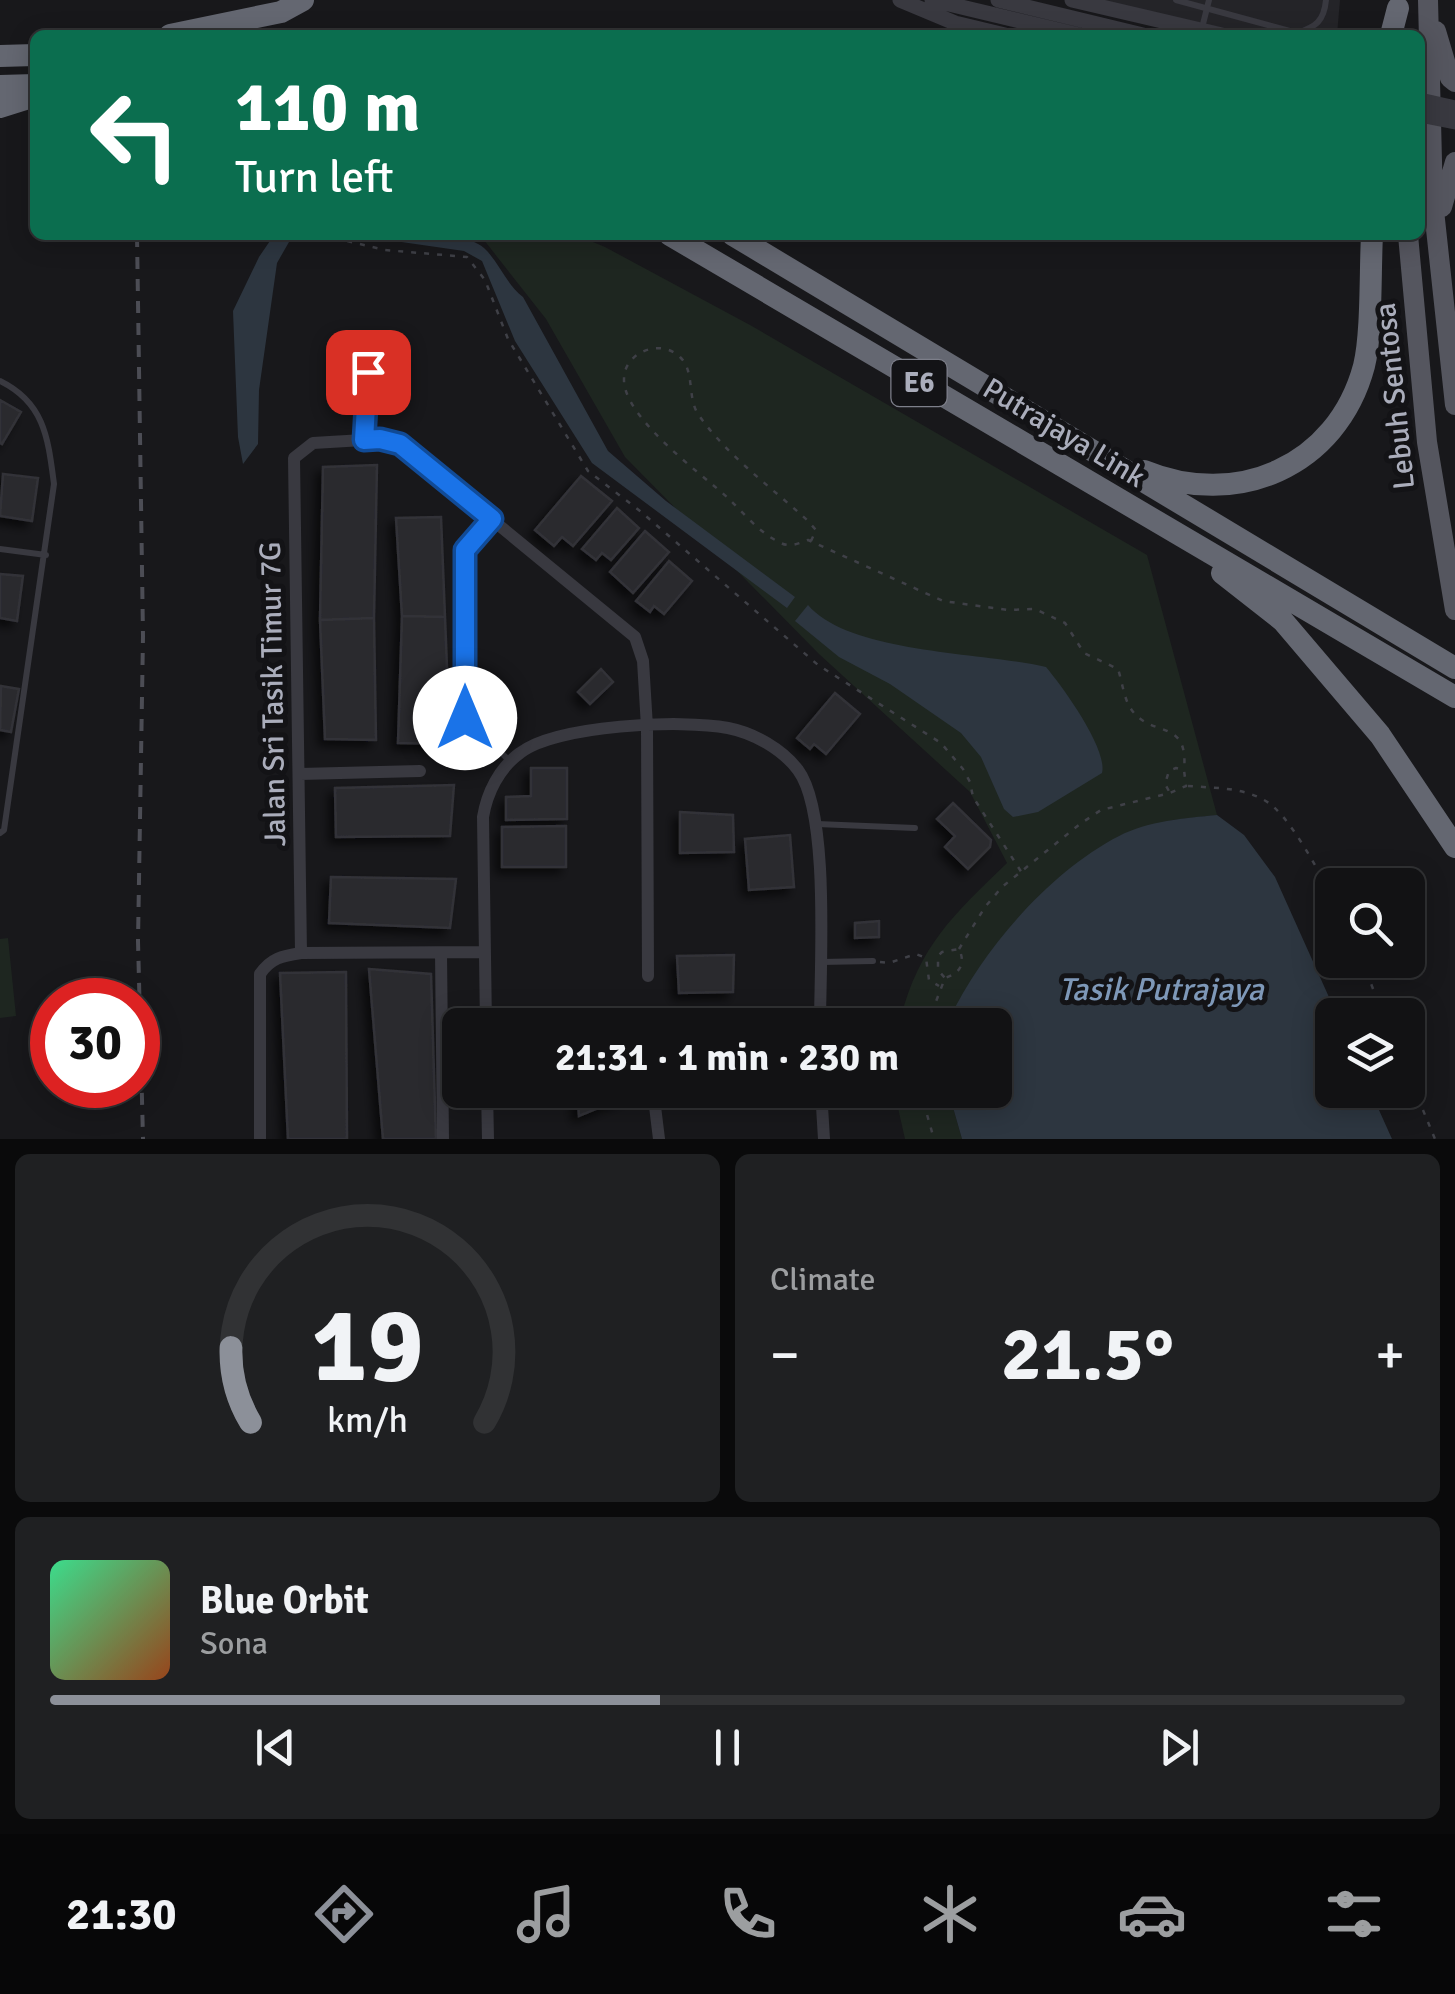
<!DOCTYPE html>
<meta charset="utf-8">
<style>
body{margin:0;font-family:Signika,sans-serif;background:#1f2022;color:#f1f3f6;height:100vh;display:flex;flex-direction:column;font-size:38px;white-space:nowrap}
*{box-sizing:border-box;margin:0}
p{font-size:32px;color:#9c9ea0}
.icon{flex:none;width:55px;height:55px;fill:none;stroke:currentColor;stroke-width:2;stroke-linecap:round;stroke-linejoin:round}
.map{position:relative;height:1139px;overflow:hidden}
.panel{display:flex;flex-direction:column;gap:15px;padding:15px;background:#0a0a0b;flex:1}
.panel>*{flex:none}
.guide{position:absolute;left:30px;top:30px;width:1395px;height:210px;border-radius:15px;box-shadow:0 5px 25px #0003,0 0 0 2px #313234;background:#0b6e4f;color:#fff;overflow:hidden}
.buttons{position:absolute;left:1315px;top:868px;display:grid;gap:20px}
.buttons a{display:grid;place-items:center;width:110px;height:110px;border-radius:15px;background:#121214;box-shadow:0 5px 25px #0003,0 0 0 2px #313234;font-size:50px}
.speed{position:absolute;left:30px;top:978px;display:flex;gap:20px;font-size:50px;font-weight:700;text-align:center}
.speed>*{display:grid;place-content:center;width:130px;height:130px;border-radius:50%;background:#121214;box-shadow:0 5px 25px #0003,0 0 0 2px #313234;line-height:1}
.speed .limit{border:15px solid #d22;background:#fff;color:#111}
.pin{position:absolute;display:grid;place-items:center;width:85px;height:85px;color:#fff;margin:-42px;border-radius:20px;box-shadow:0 5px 15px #0006}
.me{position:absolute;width:110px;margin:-55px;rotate:0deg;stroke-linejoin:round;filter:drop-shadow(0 0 8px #0008)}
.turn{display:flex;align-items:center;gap:35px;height:210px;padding:0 40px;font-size:45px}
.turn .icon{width:130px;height:130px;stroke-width:2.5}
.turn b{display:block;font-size:70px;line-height:85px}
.big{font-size:75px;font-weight:700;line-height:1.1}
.panel .widget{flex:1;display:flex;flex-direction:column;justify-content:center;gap:15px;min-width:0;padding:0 35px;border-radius:15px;background:#1f2022}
.panel .dial{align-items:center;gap:0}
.dial svg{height:260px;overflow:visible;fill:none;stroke:#313234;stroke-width:7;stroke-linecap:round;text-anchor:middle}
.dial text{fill:#f1f3f6;stroke:none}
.song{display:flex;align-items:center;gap:30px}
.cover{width:120px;height:120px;border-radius:15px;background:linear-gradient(135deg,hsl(150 70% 55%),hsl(20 70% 35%))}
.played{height:10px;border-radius:5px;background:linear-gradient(90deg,#8c9099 45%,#313234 45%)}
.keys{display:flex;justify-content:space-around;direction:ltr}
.heat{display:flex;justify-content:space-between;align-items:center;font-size:55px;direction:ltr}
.panel .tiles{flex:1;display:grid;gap:15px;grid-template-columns:1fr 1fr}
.widget:last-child{grid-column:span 2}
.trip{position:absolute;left:442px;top:1008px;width:570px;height:100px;border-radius:15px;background:#121214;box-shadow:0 5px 25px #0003,0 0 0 2px #313234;font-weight:700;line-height:100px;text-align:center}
.menu{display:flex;height:160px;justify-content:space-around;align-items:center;background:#070708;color:#9c9ea0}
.menu .icon{width:70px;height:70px}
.menu .active{color:#8c9099}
.menu b{font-size:45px;color:#f1f3f6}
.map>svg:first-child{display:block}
.built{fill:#242428}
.green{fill:#1e2620}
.water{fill:#2d3640}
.building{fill:#2b2b2f;stroke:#323237;stroke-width:2.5;filter:url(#shadow)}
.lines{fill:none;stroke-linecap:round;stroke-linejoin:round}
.path{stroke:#3f4047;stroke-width:2.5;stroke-dasharray:5 8;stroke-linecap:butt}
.service{stroke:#393940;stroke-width:6}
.minor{stroke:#393940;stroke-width:12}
.tertiary{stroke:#393940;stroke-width:15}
.primary{stroke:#55565f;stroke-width:20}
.motorway{stroke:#646771;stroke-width:22}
.rail{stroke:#4c4d55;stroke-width:4;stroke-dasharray:12 10;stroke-linecap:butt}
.tertiary-bridge{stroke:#393940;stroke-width:15}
.route-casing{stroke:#114b97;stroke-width:25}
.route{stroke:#1a73e8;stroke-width:18}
.labels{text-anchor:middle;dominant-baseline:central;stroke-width:10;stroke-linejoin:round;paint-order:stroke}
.shield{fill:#131316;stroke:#7d7f8a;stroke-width:2.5}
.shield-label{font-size:28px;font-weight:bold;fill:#aaadbb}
.street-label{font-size:30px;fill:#aaadbb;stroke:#131316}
.water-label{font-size:32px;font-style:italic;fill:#7e98b8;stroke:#131316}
</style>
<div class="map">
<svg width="1455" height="1139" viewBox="0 0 1455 1139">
<defs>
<filter id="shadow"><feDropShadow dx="-6" dy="6" stdDeviation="5" flood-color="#0009"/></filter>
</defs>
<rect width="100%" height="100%" fill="#18181b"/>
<path class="built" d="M1092 0H1340L1337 35H1247Z"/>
<path class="green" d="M480 235H576L605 247 750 325 1147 555 1217 815 1173 820 1119 836 1064 875 947 1025H899C917 948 952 916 1007 863L970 792 819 654 625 457 546 319Z
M8 938 16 1016 0 1018V939Z
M894 1090H948L962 1139H905Z"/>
<path class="water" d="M274 235H293L277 263 259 390 258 444 243 464 238 437 233 311 259 257Z
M353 235C385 235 460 227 484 248 499 262 506 284 523 297L608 451 666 501 795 597 787 608 592 463 515 341 482 261 464 251Z
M808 605C850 654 983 652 1046 667 1062 686 1108 749 1102 773L1038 812 1013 817 1004 809 981 757 961 733 890 684 839 657 795 621Z
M1217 815 1244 835 1275 877 1337 1015H1332V1090H1370L1392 1139H962L948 1090H995V1025L947 1024C979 953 1049 872 1119 836 1148 821 1185 818 1217 815Z"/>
<path class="building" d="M0 400 21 412 2 444 0 443Z
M377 465 374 618 320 620 323 467Z
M3 474 38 478 32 521 0 516Z
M581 476 612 501 573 546 562 537 554 546 535 530Z
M617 508 639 528 611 560 602 553 596 560 582 549Z
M441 517 445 617 402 616 396 518Z
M645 531 669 552 633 593 610 572Z
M669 561 692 581 664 614 654 606 650 612 636 601Z
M0 574 23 576 17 621 0 618Z
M402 616 445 617 450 744 398 743Z
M374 618 376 740 325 739 320 620Z
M601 669 613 682 590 704 578 692Z
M1 686 19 689 11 732 0 730Z
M835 693 860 714 826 754 814 744 810 749 797 738Z
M531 768H567V819L506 820V797L531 796Z
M454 785 450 836 336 837 335 788Z
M953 803 991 840 990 847 968 869 945 847 955 836 937 819Z
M680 812 733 815 734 852 680 853Z
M566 826V867H502V827Z
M790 835 794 887 749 890 745 839Z
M331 877 456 879 450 928 329 923Z
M879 921V937L855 938V923Z
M734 955 733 992 679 993 677 956Z
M369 969 431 974 436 1139H383Z
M346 972 347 1139H288L280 973Z
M577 1090H629L630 1095 579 1116Z"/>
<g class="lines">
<path class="path" d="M322 235 385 250 467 257 485 280 508 339 588 471 640 511 818 665 941 743 963 769 970 782 973 797 1022 873
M811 541 816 530 807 520C771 487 726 455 698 414 687 397 695 371 680 357 661 338 624 352 624 379 623 417 700 473 727 497 743 512 758 532 779 542 789 548 797 544 808 540L943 601 1008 610 1035 609 1065 623 1084 653 1118 669C1122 681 1124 699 1131 709 1151 739 1189 717 1184 770
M1188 786C1213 788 1241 787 1264 800 1289 813 1317 870 1332 895
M959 949 985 907 1002 887 1080 824 1101 810 1170 793 1186 786 1184 770 1176 768 1169 771 1165 784 1170 793
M1362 960 1383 1015
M880 962 889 963 916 954 926 958 929 980 939 986
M927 1025 945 978C960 973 966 964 959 949L942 952 938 956V970L945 978
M1408 1074 1435 1139
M920 1090 934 1139"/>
<path class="service" d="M1176 0 1297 33C1316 27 1324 21 1326 0
M1202 28 1209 0
M0 381C45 403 48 439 54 484L4 830 0 833
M364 439 370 339
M0 549 46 555
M494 739 496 748 510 761
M817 824 915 828
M821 962 873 961"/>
<path class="minor" d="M465 719V550L492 519
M300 774 420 771
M301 953 294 458 313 443 380 439 400 444 635 637 643 661 647 727 648 976
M441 953 443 1139
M486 1025 483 817C487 793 499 768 520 753 556 725 682 719 728 728 754 733 782 749 798 770 830 813 820 967 820 1025
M487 1090 488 1139
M653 1090 659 1139
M821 1090 824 1139
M260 1139V974C271 958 282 956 301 953L484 952"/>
<path class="tertiary" d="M900 0 955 23 1005 35
M932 0 1079 35
M998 0 1143 35
M1072 0 1222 35"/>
<path class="primary" d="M1428 0 1433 201 1455 405
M1436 31 1450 78 1455 82
M1442 207 1455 162
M1408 235 1427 442 1455 610"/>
<path class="motorway" d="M170 35 281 12 303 0
M1391 35 1398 8
M0 56 35 55
M0 86 35 85
M0 107 35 96
M670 235 1455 697
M733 235 1455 668
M1144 471C1236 509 1337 467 1364 366 1372 334 1370 271 1372 235
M1222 573 1283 621 1380 735 1455 847"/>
<path class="rail" d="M137 235 143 636 138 941 143 1139"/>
<path class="tertiary-bridge" d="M1420 100 1455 108
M1420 115 1455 122"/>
</g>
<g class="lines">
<g class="route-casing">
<path id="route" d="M368 372 364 440 380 439 400 444 492 519 465 550V718"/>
</g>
<use href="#route" class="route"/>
</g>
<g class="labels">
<rect class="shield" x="891.5" y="360" width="55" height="46" rx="8"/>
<g class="shield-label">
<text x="919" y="383">E6</text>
</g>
<g class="street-label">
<text transform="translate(1395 396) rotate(-96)">Lebuh Sentosa</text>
<text transform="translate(1064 433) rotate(31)">Putrajaya Link</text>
<text transform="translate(273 694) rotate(-91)">Jalan Sri Tasik Timur 7G</text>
</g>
<g class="water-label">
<text x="1161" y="989">Tasik Putrajaya</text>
</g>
</g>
</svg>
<div class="buttons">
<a><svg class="icon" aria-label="search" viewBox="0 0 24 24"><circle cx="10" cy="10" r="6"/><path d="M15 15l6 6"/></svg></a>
<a><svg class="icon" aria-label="layers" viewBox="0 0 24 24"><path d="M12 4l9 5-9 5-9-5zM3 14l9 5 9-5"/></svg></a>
</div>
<div class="speed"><div class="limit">30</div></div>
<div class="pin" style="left:368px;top:372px;background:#d93025"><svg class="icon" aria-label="arrive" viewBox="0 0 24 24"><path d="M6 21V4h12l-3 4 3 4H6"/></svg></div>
<svg class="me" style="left:465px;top:718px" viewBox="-20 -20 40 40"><circle r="19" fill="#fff"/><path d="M0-13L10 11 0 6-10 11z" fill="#1a73e8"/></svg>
<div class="trip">21:31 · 1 min · 230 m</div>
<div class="guide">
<div class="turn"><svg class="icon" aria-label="left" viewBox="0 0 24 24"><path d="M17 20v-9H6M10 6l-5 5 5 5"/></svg><div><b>110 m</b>Turn left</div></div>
</div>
</div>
<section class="panel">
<div class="tiles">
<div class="widget dial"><svg viewBox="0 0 100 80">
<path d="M14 69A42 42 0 1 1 86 69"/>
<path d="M14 69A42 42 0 0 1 8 46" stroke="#8c9099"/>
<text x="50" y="56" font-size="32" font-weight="700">19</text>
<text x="50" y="72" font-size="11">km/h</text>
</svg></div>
<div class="widget"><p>Climate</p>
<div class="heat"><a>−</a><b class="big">21.5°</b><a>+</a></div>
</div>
<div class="widget">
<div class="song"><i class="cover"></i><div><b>Blue Orbit</b><p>Sona</p></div></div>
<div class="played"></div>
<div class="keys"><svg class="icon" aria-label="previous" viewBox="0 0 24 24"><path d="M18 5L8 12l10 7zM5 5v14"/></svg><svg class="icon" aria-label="pause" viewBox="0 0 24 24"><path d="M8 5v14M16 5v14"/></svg><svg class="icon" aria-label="next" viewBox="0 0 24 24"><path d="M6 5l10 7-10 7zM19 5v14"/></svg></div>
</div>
</div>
</section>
<nav class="menu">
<b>21:30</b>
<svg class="icon active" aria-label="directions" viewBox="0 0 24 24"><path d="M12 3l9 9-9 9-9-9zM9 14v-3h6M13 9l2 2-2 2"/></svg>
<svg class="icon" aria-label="music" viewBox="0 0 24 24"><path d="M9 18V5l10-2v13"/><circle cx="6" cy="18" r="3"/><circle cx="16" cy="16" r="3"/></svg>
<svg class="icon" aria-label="phone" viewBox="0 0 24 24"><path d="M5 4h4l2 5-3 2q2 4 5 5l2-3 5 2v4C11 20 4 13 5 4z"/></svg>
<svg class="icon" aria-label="climate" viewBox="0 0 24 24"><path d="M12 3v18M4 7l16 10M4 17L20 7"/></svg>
<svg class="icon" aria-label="car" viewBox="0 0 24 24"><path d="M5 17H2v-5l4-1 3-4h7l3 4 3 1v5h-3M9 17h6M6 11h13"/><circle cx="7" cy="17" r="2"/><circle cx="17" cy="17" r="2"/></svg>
<svg class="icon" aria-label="filters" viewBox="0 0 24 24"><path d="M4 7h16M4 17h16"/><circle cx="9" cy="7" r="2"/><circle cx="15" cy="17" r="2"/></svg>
</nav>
